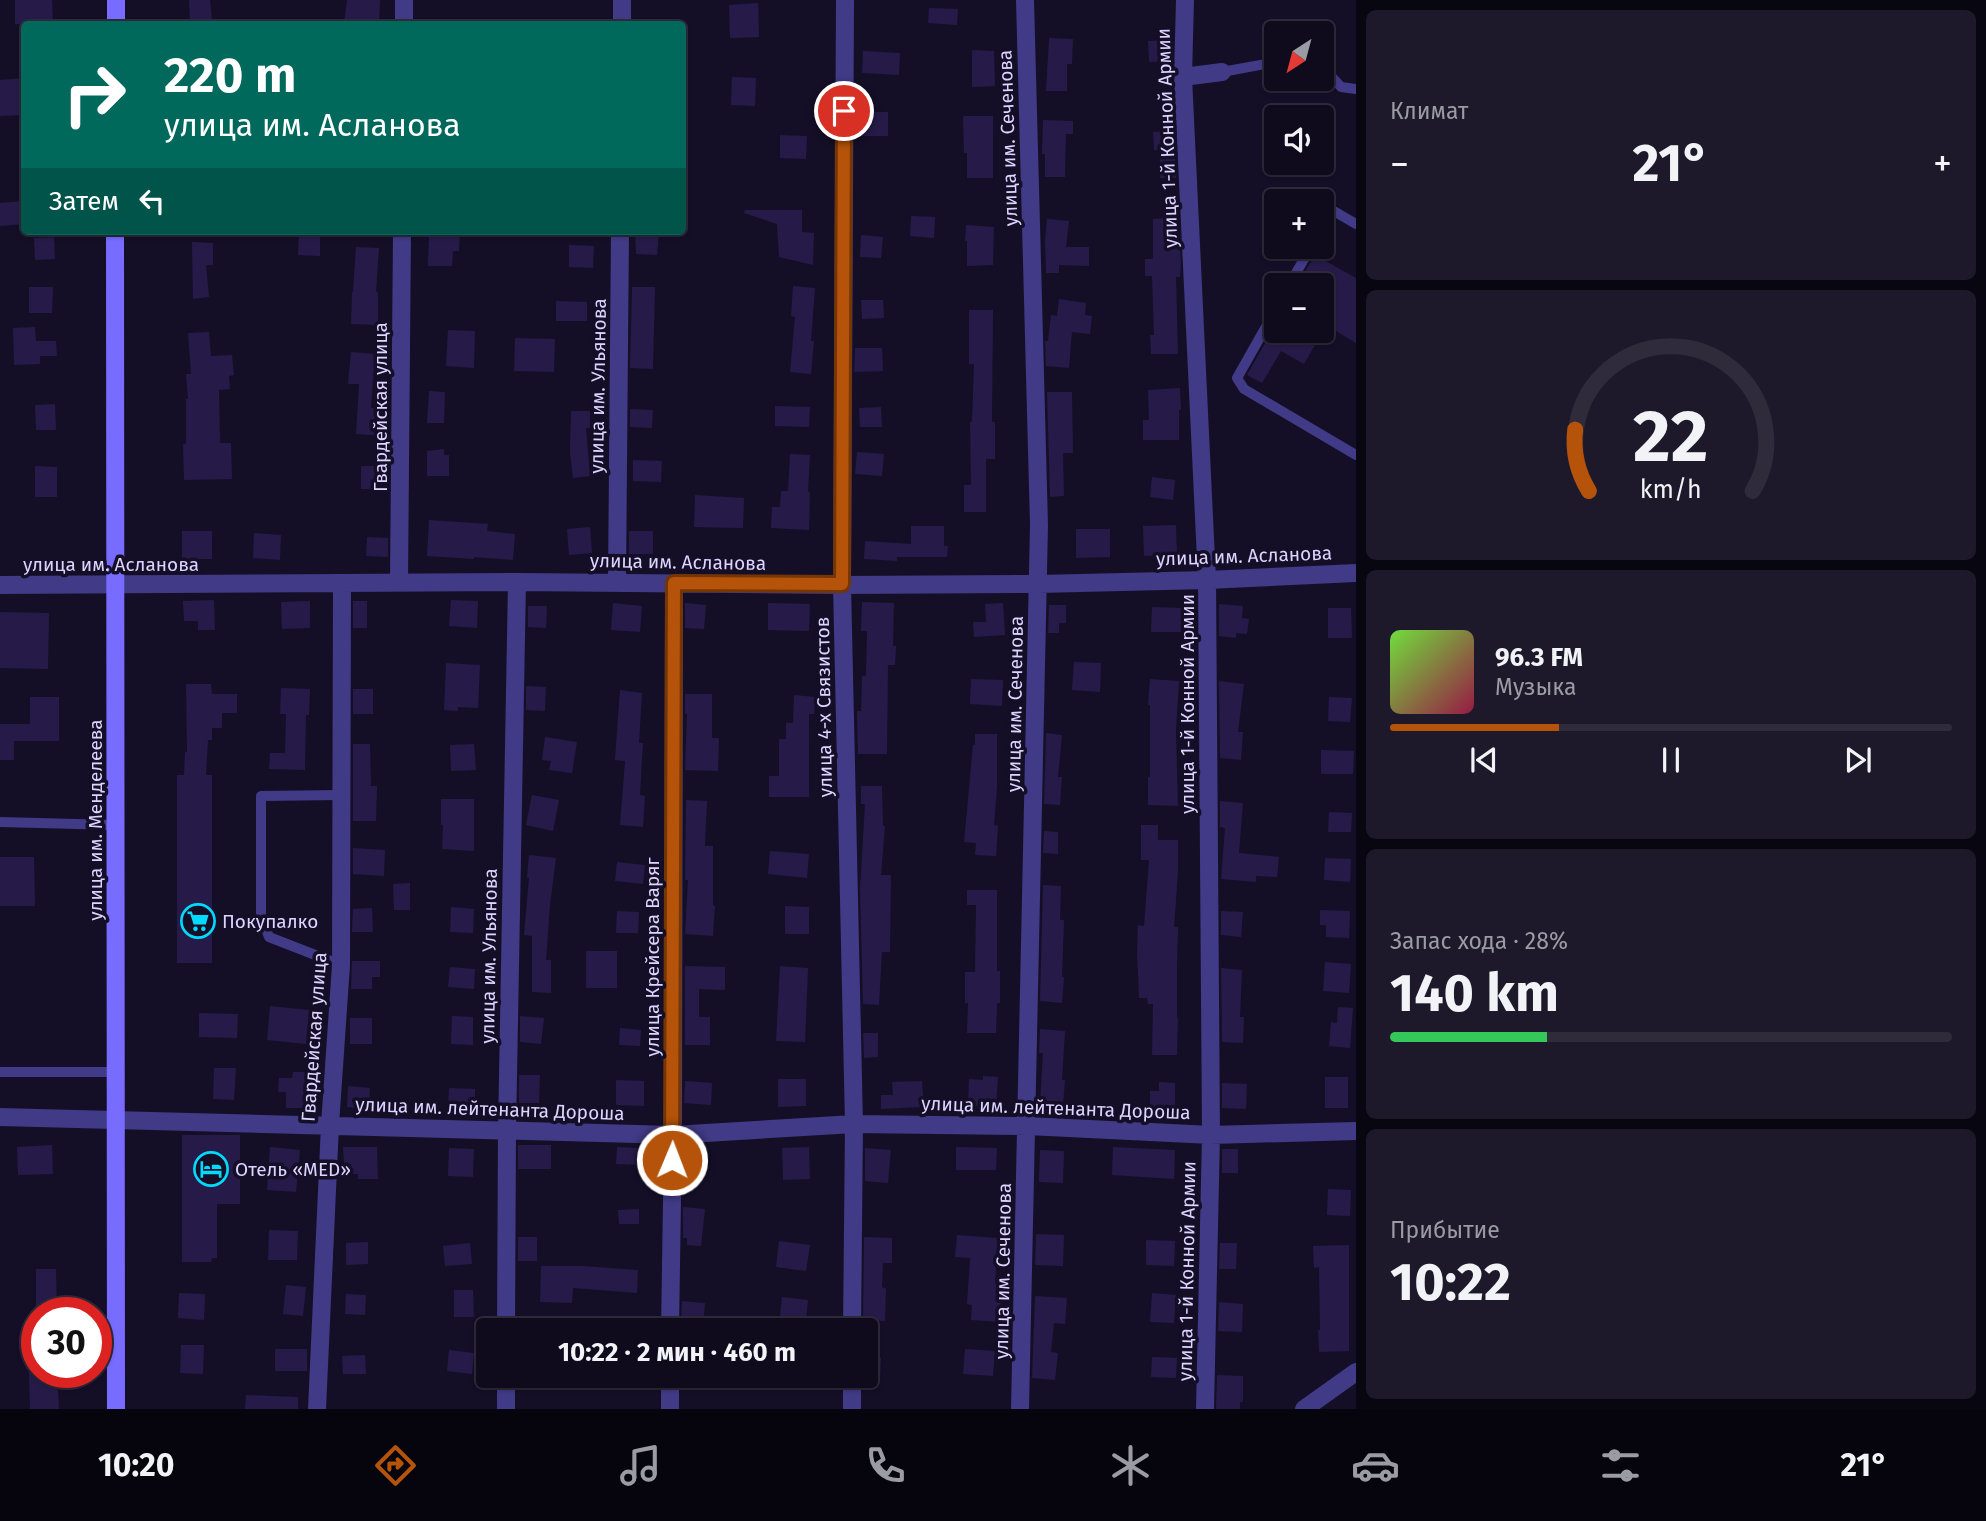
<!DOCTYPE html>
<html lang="ru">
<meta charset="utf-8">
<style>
body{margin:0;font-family:"Fira Sans",sans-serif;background:#1d192a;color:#f1f3f6;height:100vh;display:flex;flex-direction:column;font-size:26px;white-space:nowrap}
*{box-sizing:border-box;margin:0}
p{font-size:23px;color:#9b9ba4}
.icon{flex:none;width:38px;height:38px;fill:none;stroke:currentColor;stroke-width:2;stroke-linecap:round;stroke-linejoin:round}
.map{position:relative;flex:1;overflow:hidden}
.details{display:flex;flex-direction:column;gap:10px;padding:10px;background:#080610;width:630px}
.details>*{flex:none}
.top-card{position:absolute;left:21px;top:21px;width:665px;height:214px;border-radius:7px;box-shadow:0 2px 5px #0004,0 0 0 2px #2f2b3b;background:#00695c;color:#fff;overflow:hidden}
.needle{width:46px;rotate:216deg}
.tools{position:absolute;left:1264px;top:21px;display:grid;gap:14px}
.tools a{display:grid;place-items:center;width:70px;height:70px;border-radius:7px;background:#0f0b1d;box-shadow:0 2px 5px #0004,0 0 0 2px #2f2b3b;font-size:35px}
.speed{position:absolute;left:21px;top:1297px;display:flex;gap:14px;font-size:35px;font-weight:700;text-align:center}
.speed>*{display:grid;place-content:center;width:91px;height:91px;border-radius:50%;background:#0f0b1d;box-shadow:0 2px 5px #0004,0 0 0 2px #2f2b3b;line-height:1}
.speed .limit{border:10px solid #d22;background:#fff;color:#111}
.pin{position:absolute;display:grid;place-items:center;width:60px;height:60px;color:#fff;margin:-30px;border:4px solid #fff;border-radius:50%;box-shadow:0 2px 7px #0007}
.me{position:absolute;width:77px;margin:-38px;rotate:1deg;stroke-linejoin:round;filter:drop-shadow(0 0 5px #0008)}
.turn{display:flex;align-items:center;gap:24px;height:147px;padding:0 28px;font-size:32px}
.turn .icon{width:91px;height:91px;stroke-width:2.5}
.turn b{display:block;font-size:49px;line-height:60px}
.then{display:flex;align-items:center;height:66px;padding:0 28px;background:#0003;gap:14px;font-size:26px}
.big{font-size:52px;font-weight:700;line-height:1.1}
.details .card{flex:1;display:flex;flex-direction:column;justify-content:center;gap:10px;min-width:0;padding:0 24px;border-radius:10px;background:#1d192a}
.details .dial{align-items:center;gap:0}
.dial svg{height:182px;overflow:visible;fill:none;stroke:#2f2b3b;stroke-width:7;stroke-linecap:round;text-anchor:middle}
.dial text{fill:#f1f3f6;stroke:none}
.song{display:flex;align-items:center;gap:21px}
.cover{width:84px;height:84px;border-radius:10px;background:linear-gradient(135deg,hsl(100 70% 55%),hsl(340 70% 35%))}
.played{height:7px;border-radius:4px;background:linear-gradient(90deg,#b45309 30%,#2f2b3b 30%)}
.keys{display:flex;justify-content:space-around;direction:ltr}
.heat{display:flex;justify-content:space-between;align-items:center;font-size:38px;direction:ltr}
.charge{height:10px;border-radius:5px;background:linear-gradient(90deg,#34c759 28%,#2f2b3b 0)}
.trip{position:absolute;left:476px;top:1318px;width:402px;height:70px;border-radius:7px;background:#0f0b1d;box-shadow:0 2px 5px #0004,0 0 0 2px #2f2b3b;font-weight:700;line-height:70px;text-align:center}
.tabs{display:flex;height:112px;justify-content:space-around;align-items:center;background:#06040c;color:#9b9ba4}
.tabs .icon{width:49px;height:49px}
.tabs .on{color:#b45309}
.tabs b{font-size:32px;color:#f1f3f6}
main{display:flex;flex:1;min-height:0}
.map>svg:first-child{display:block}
.building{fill:#261b48}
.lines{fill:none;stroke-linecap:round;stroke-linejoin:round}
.service{stroke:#413a86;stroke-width:10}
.minor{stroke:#413a86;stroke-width:18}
.secondary{stroke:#776cff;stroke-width:18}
.route-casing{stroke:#753606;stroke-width:18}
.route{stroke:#b45309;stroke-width:12}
.labels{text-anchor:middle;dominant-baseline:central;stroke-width:7;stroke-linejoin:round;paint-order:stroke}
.street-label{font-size:19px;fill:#dcd5ff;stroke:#140f27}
.poi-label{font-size:19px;fill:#dcd5ff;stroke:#140f27;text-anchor:start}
</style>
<main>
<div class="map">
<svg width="1356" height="1409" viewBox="0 0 1356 1409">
<rect width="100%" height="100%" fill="#140f27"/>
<path class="building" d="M15 0H52L53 24H15Z
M189 0H210L212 21 190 23Z
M347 0H380L379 24H344Z
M758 3 759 37 730 38 729 5Z
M929 8 958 9 957 25 928 23Z
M1049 38 1073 39 1072 64H1067V91H1046Z
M1173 40 1172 61 1149 62 1148 41Z
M972 50 994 51 995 86 972 87Z
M863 51 900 53 899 75 862 73Z
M732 77 756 78 755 106 731 105Z
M24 78V115L0 116V80Z
M861 112H888V136H861Z
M963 116H993V178H967V153H964Z
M1043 120 1073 121V134H1066L1065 177H1045V154H1042Z
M1174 131 1176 178H1160V150H1154L1153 132Z
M780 135 807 136 806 159 780 158Z
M24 201V224L0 226V203Z
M745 210H802V232L814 233 813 265 779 257 777 224 744 213Z
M911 216 935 217 934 238 910 236Z
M1178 218 1181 263 1180 277H1176L1178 354H1151L1150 335H1154L1152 276H1145V259H1153V219Z
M1047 219 1069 221 1066 247H1089V266L1059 265V273H1046L1045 241Z
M966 225 994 227 993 265 967 266V241H965Z
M299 231H320V256L298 255Z
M635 231H659L657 255 636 254Z
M429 232 460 233 459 251H453L452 266H428Z
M861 235 883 237 881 258 860 257Z
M54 237 55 259 35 260 34 238Z
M192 242 213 243V265H206L209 297 193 299Z
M569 245 594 246 593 268 569 267Z
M356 247 379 248 376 292H378V325L351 324 352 292H353Z
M1315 255 1356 278V343L1321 322V285H1297Z
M793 286 815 288 811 341H814L811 374 790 372 795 317 791 316Z
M29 287H53L52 313H29Z
M632 287H655L653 369 630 368Z
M1059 299 1086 303 1085 315 1092 316 1090 334 1072 332 1069 368 1046 366 1045 341H1048L1051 315 1057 316Z
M861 300H883L884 318 862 319Z
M556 301 587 302V321H556Z
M969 310H993L992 422H995V459H986V512H964V485H971L970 422H972L974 364H969Z
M35 327 36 341H56L57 356H40V364L14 365 13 328Z
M448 330 475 331 474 368 446 366Z
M1272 331H1323L1304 364 1281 351 1262 383 1247 375Z
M209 332 211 356 232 355 234 375 229 376 230 389 219 390 220 443H231L232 479 184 480 183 444H186V399H188L186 374H191L188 333Z
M515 338 555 339 554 372 514 371Z
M855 348H882L883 371 854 372Z
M351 352 375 354 371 408H375L374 415 386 416 385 436 356 434 359 384H348Z
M1180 388 1181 410H1179V440H1143V420H1149L1148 390Z
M429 391 445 392 444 423H427Z
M1047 392H1072L1073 453H1063L1064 496 1050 497Z
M55 404 56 430H36L35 405Z
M775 406 810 407 809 427 775 426Z
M881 407 882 427H860L859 408Z
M630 409 653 410 652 428 630 427Z
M571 411H590V428H586L590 476 573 478 570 452Z
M444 449V455H449V476H427V451Z
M857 452 884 454 882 476 855 474Z
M790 454 810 455 808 492H810L809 530 771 528 772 507H780L781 491H788Z
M633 460 662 461 661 482 633 481Z
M35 466 57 467V497H35Z
M361 466H387V489H361Z
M1152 477 1175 480 1173 500 1150 497Z
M695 495 744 498 743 528 694 527Z
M429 520 488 524 487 531 515 534 513 560 474 557V559L427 556Z
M1176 525 1177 555 1144 556 1143 526Z
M911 526H944V546H948L947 557H897V561L864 559 865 541 911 544Z
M590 527 592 553 569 555 567 529Z
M1076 529H1110V557L1076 558Z
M182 531H212V559H182Z
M629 531H653V554H629Z
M254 533 281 535 280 560 253 558Z
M367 537 388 538V557L366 556Z
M214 600 215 630H198V621H184L183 601Z
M451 600 478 601 477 628 449 626Z
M310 601V628L282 629 281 602Z
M353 601H367V628H353Z
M862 602 894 603 893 646H896L895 665H888L887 754H858L857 711H861L862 676H866L867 631H861Z
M613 603 642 606 640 632 611 630Z
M685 603 706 605 704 629 685 628Z
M768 603 810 604 809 631 768 630Z
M1003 603 1005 635 974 637 973 622H986L985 604Z
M1219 604 1243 606 1242 618 1249 619 1247 634 1236 633V638L1219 636Z
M1049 605H1066V623H1059V633H1048Z
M528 606H547L546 628 528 627Z
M1152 607 1182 608 1181 632H1151Z
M1328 608H1351L1352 638H1328Z
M0 612 49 613 48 669 0 668Z
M1074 662 1101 663 1100 692 1072 690Z
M446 663 480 665 478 708 458 707V711L444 710Z
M971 679 1003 680 1002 706 970 704Z
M1150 679 1179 681 1176 730 1178 806 1148 805V777H1150V705H1148Z
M1219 681 1244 684 1238 732H1243L1241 760 1220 758Z
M186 684H211L212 694H237V713H222V728H212V740H208L206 775H212V963H177V775H184L185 752H187Z
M526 686 546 687 545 711 526 710Z
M281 688 310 689 309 715H306L305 770 269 769 270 753H285L286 714H280Z
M353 689H373V714H353Z
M620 690 642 693 639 743H643L640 795 645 796 643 827 620 825 625 761 615 760Z
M685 694H712V738H719L718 771 685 770 687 714H685Z
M794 695 815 697 814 714H809V797H769V776H779V739H786V723H793Z
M30 697H59V741H14V760H0V724H30Z
M1329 697 1352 698 1350 722 1328 721Z
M1046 733 1062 735 1058 777H1062L1060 805 1044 804Z
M975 734H997V787L994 825 998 826 996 856 975 855 976 843 964 842 973 745H975Z
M545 737 577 742 572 773 549 770 551 761 542 760Z
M353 744H370L371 786H377L376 821H353Z
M474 744 476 770 451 771 450 745Z
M1321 750 1354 751 1353 774H1321Z
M861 786H882L883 826H885L881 875H891L890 952H882L879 1005 863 1004 860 890 865 804H861Z
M532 795 559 800 553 831 526 825Z
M441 799H474V851L442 849 443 825H441Z
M686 800 707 801 705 846H713V905L715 906 713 936 685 934 688 880H685Z
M1220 801 1243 803 1239 853 1279 857 1277 877 1256 876V882L1221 879 1225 828 1220 827Z
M1329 812 1352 813 1351 832H1328Z
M1141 825H1158V840H1178V873L1174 927H1178L1177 968V1018H1178L1177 1055H1152L1153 1004H1148L1147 998H1139L1137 953 1138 925 1144 926 1149 860H1141Z
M1044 831 1058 832V854L1043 853Z
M353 848 385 850 384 876 353 874Z
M770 851 809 854 807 878 768 874Z
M529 855 556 858 550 905 546 960H551V993L532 992V936L524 935 529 878H527Z
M0 857H34L35 906H0Z
M1325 858 1351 859 1350 882 1324 880Z
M617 862 645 865 643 884 615 881Z
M410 883V910H394L393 884Z
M1043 885 1061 886 1060 920H1064L1062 977H1064L1062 1003 1040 1001Z
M967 890H997V971H1000V1003H997L996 1033H967L968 1003H965V972H975L976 905H967Z
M785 906 809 907V934H785Z
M451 907 474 909 473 933 450 932Z
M372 908 373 932H352L353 909Z
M1320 910 1350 911 1349 938 1326 937V925H1320Z
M617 911 639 912 638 933H616Z
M1221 911 1243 912 1241 937 1221 935Z
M586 951H617V988H586Z
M352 961H380V977H372V989H351Z
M1325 962 1351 964 1349 993 1323 991Z
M685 966 725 967V990L699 989V1017H710V1045H685Z
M780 966 808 968 805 1042 776 1041Z
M450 967 475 969 474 989 448 987Z
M1221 968 1242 970 1240 1017H1244L1243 1043 1222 1042Z
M270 1006 309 1010 306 1044 267 1040Z
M1338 1007 1353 1008 1350 1048 1329 1046 1331 1022 1337 1023Z
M199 1013 238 1014 237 1038 199 1037Z
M452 1016 473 1017V1045L451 1044Z
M520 1016 544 1018 541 1044 520 1042Z
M350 1018H372V1044H350Z
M620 1028 641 1030 640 1046 619 1045Z
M1040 1029 1065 1031 1062 1080H1065L1063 1105 1040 1104 1043 1053H1039Z
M863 1033H878V1057L864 1058Z
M214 1068H236L234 1100 213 1099Z
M293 1072H307L306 1108H286V1092H278L279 1078H292Z
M519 1075H540L539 1103H519Z
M983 1076 998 1077 996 1107 968 1105 969 1079 983 1080Z
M1325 1077H1348V1108H1325Z
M778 1079H806V1106L778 1107Z
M616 1080 644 1081V1106L616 1105Z
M685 1081 712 1083 711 1105 684 1103Z
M922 1081 924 1107 881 1109V1095H893L892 1082Z
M1159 1082 1175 1083V1107H1150V1091H1159Z
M1222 1083 1247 1084 1246 1109 1222 1108Z
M348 1086 370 1088 369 1109 347 1107Z
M449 1088 475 1089V1107L448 1106Z
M182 1135H240V1204H217V1258H212L211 1262H182Z
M52 1145 53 1174 18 1175 17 1147Z
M518 1145H551V1169H518Z
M270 1147 300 1150 296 1192 267 1190Z
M343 1147H377L378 1179H358V1174H351V1164H344Z
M617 1147 640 1148V1165L616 1164Z
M809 1147 810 1179 783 1180 782 1148Z
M956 1147 997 1148 996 1170H956Z
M1113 1147 1175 1150 1174 1179 1112 1175Z
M449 1148 474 1149 473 1177 448 1176Z
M865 1148 891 1150 888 1183 865 1181Z
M1222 1149H1238V1173H1222Z
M684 1150 704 1151V1177L684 1176Z
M1040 1150 1064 1151 1063 1183 1039 1182Z
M1328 1189 1351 1190 1350 1216 1327 1215Z
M683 1207 705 1209 701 1246 687 1245V1238H683Z
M639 1209V1224H619L618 1210Z
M269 1230 298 1231 297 1260H268Z
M1036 1234 1064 1235 1063 1266 1035 1265Z
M957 1235 998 1238 995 1284 1002 1285 999 1322 971 1320 972 1305 967 1304 970 1258 955 1257Z
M518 1237H537V1261H518Z
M864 1237 892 1238V1263H883L882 1287 886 1289 885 1321 863 1320Z
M1146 1240 1175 1241 1174 1266 1146 1265Z
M779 1241 810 1245 806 1271 776 1267Z
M368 1242V1264L346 1265V1243Z
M470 1243 472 1264 445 1266 443 1246Z
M1220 1243H1237L1236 1269H1219Z
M1349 1245V1351L1319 1352 1318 1330H1320L1319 1267 1314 1268 1313 1246Z
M541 1266H582L638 1270 637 1293 573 1288 572 1303 540 1302Z
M36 1269H56L57 1312H36Z
M286 1285 306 1287 303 1316 283 1314Z
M454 1290H473L474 1317H454Z
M179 1293 205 1294 204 1320 178 1318Z
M1152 1293 1176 1295 1174 1323 1150 1322Z
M346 1294 366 1295 365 1315 345 1314Z
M1035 1296 1067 1298 1065 1324 1054 1323 1051 1352 1058 1353 1055 1380 1032 1378Z
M782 1297 808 1300 806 1319 780 1316Z
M682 1301 705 1303 703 1324 681 1323Z
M1219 1302 1243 1304 1242 1332 1218 1331Z
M181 1345H204L203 1374 180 1373Z
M275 1349H307V1371H275Z
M965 1349 995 1351 993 1376 963 1374Z
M449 1350 474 1353 472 1374 447 1371Z
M365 1355 366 1374H343L342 1356Z
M866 1356 881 1358 880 1378 866 1377Z
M1152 1357 1177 1358 1176 1378 1151 1377Z
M29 1372H57L59 1409H30Z
M1217 1375 1243 1376V1402H1240V1409H1216Z
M246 1395 298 1397V1409H245Z"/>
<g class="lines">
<path class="service" d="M1321 65 1341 87 1356 89
M1222 72 1276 62
M1321 228 1332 210 1356 224
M1289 285 1311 247
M1276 309 1237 378 1244 389 1356 455
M340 795 261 796V915L269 937 341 965
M0 822 116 825
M0 1072H116"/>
<path class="minor" d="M845 0 842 585 854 1124 852 1330
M1185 0 1183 77 1207 580 1211 1135 1205 1409
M404 24V0
M622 24V0
M1183 77 1222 72
M399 582 402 231
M617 583 620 231
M0 585 517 582 842 585 1038 584 1207 580 1356 573
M0 1117 673 1135 854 1124 1028 1126 1211 1135 1356 1131
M506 1330 507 1131 517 582
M670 1330 673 1135 674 584
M670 1376V1409
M317 1409 330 1125 341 965 342 583
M506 1409V1376
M852 1409V1376
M1020 1409 1039 525 1025 0
M1304 1409 1356 1372"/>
<path class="secondary" d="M116 24V0
M115 231 116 1409"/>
</g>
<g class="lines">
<g class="route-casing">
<path id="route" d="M672 1160 674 583 842 584 844 111"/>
</g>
<use href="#route" class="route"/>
</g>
<defs>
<g id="supermarket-ring" transform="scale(1.75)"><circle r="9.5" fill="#140f27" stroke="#01daff" stroke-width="1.5"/><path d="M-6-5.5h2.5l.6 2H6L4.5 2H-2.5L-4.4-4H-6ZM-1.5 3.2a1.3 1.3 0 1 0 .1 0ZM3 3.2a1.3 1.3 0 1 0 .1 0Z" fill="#01daff"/></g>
<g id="hotel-ring" transform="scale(1.75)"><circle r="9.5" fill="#140f27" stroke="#01daff" stroke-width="1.5"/><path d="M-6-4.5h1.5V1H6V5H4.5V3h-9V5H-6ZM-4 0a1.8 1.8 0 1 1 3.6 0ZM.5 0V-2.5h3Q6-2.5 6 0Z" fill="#01daff"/></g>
</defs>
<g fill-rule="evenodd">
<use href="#supermarket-ring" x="198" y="921"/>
<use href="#hotel-ring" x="211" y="1169"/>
</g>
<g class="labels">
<g class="street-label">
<text transform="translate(1008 138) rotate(-92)">улица им. Сеченова</text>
<text transform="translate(1167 138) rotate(-92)">улица 1-й Конной Армии</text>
<text transform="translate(598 386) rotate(-89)">улица им. Ульянова</text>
<text transform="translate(380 407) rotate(-90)">Гвардейская улица</text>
<text transform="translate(1244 556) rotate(-2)">улица им. Асланова</text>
<text transform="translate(678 562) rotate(1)">улица им. Асланова</text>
<text x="111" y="564">улица им. Асланова</text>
<text transform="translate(1015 704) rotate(-89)">улица им. Сеченова</text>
<text transform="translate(1187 704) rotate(-90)">улица 1-й Конной Армии</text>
<text transform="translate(824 707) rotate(-91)">улица 4-х Связистов</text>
<text transform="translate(95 820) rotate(-90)">улица им. Менделеева</text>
<text transform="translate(489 956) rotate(-89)">улица им. Ульянова</text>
<text transform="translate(652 957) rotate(-90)">улица Крейсера Варяг</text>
<text transform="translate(314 1037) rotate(-86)">Гвардейская улица</text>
<text transform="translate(1056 1108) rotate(2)">улица им. лейтенанта Дороша</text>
<text transform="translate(490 1109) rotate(2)">улица им. лейтенанта Дороша</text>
<text transform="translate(1003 1271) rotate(-89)">улица им. Сеченова</text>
<text transform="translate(1187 1271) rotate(-89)">улица 1-й Конной Армии</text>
</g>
<g class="poi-label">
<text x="222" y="921">Покупалко</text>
<text x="235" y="1169">Отель «MED»</text>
</g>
</g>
</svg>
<div class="tools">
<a><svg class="needle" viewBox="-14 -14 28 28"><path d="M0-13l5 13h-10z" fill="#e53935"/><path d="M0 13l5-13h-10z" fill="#9b9ba4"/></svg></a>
<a><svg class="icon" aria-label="sound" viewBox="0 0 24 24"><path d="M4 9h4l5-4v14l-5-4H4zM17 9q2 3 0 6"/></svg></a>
<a>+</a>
<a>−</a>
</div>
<div class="speed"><div class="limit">30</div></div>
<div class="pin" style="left:844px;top:111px;background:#d93025"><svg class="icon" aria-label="arrive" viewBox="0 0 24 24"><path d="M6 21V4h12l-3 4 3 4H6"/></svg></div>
<svg class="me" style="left:672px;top:1160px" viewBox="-20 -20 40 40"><circle r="17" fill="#b45309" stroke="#fff" stroke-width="3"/><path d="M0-11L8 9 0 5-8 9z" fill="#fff"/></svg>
<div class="trip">10:22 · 2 мин · 460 m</div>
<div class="top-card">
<div class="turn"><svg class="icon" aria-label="right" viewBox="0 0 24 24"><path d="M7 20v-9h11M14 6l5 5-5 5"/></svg><div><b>220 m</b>улица им. Асланова</div></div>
<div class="then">Затем<svg class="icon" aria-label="left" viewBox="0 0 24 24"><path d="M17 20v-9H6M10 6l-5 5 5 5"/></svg></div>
</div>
</div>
<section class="details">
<div class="card"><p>Климат</p>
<div class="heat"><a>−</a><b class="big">21°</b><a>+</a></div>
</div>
<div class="card dial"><svg viewBox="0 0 100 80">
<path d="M14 69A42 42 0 1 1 86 69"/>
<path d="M14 69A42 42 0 0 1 8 42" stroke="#b45309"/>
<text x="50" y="56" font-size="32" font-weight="700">22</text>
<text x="50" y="72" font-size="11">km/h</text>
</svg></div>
<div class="card">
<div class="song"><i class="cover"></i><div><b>96.3 FM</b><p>Музыка</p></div></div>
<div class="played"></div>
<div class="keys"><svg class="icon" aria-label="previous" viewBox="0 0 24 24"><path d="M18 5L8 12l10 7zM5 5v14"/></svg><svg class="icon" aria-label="pause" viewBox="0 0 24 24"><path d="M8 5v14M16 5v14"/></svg><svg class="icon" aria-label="next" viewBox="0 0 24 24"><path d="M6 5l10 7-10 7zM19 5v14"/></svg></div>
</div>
<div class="card"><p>Запас хода · 28%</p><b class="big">140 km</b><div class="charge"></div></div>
<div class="card"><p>Прибытие</p><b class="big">10:22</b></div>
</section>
</main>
<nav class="tabs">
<b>10:20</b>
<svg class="icon on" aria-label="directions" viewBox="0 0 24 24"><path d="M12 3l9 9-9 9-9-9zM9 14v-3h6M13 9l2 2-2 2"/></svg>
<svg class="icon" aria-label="music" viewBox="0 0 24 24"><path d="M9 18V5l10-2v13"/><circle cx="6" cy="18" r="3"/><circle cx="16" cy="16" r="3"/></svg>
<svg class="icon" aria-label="phone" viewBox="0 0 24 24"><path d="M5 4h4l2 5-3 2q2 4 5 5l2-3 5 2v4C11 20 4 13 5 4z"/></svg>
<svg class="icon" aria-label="climate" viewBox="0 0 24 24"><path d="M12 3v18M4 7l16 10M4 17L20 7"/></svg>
<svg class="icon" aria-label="car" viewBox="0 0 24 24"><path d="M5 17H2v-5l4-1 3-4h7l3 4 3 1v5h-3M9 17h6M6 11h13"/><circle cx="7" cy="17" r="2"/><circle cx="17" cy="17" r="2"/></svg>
<svg class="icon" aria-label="filters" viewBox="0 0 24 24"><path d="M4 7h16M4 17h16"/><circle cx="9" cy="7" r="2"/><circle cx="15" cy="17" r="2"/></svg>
<b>21°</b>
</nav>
